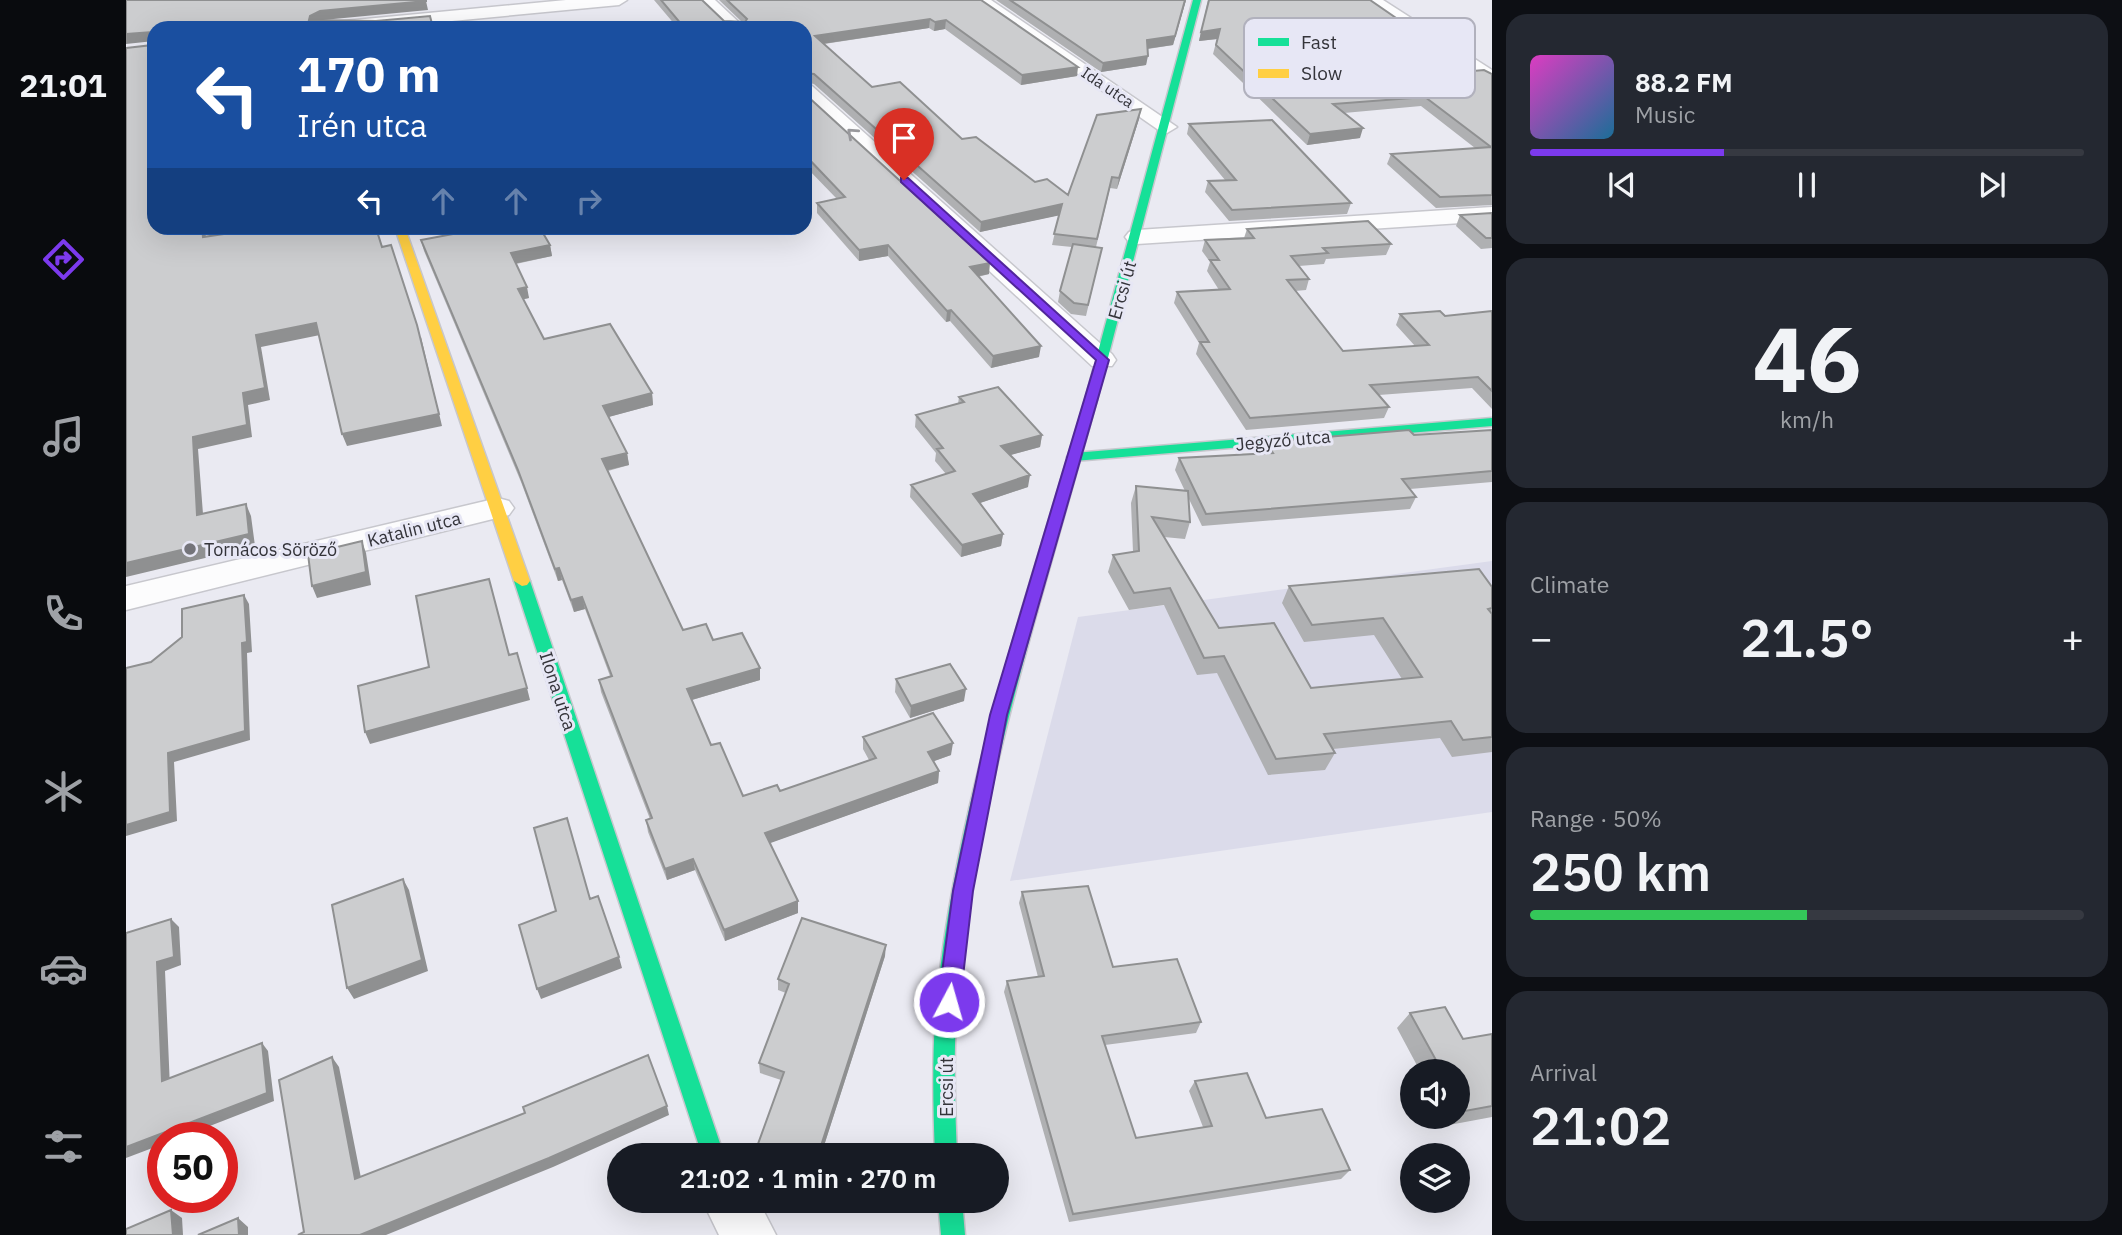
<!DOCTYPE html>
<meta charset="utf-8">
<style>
body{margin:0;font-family:"IBM Plex Sans",sans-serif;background:#242831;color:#f1f3f6;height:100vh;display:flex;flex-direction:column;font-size:26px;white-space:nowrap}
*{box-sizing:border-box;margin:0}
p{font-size:23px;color:#9ea1a6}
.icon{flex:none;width:38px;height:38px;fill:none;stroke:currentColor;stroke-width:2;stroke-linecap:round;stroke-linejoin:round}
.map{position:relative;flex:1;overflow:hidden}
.panel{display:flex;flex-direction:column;gap:14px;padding:14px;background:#0d0f14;width:630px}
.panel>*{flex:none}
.hud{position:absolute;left:21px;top:21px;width:665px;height:214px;border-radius:21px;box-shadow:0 7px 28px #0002;background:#1a4fa0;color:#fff;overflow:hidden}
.tools{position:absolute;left:1274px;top:1059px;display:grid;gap:14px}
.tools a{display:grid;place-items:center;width:70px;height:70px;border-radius:50%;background:#171b24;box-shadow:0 7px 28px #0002;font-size:35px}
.speed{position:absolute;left:21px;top:1122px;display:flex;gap:14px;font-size:35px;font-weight:700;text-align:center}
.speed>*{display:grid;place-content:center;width:91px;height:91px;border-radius:50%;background:#171b24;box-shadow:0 7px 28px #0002;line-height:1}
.speed .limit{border:10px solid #d22;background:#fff;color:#111}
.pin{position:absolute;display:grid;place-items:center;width:60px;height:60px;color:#fff;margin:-72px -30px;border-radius:50% 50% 50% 0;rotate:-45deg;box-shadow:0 0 7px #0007}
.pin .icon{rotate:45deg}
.me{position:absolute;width:77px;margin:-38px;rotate:6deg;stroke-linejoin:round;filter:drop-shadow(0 0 5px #0008)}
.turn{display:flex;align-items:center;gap:24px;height:147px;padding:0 35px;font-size:32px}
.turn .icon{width:91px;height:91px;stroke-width:2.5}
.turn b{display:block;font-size:49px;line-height:60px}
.lanes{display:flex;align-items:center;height:66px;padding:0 35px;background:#0003;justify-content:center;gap:35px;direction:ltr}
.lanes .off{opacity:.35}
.big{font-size:52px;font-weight:600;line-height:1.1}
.panel .tile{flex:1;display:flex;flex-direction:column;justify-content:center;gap:10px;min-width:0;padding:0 24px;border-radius:21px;background:#242831}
.panel .dial{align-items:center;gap:0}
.dial b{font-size:91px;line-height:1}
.song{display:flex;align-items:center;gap:21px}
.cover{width:84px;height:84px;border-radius:10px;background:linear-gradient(135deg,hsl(310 70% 55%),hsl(200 70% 35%))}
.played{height:7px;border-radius:4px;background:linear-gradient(90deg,#7c3aed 35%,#363941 35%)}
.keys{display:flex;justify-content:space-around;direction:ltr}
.heat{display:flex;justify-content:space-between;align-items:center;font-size:38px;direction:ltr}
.charge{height:10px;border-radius:5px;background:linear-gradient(90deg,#34c759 50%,#363941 0)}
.trip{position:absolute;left:481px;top:1143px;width:402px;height:70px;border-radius:35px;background:#171b24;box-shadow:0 7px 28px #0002;font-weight:600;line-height:70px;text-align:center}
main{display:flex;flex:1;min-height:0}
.tab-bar{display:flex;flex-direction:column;width:126px;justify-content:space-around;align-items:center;background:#090b0e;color:#9ea1a6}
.tab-bar .icon{width:49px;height:49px}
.tab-bar .active{color:#7c3aed}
.tab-bar b{font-size:32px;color:#f1f3f6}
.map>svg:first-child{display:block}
.built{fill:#dbdbea}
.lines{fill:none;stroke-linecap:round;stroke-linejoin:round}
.street-casing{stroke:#c7c7cd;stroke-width:3}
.fast-casing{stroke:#c7c7cd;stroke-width:3}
.slow-casing{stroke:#c7c7cd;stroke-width:3}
.street{fill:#fcfcfd;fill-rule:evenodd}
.fast{fill:#16e098;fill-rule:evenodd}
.slow{fill:#ffcf43;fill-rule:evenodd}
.wall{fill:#afb0b2}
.shaded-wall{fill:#8f9091}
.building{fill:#cccdcf;stroke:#8f9091;stroke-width:2}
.oneway{stroke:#98989c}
.route{fill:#7c3aed;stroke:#51269a;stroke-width:2}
.poi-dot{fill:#74747a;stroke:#e7e7f5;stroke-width:2.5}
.labels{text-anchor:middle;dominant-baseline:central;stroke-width:6;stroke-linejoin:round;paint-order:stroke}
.far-street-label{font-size:16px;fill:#34343a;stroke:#e7e7f5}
.street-label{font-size:18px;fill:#34343a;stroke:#e7e7f5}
.poi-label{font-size:18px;fill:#34343a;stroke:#e7e7f5;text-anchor:start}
.key{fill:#e7e7f5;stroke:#b1b1bd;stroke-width:2}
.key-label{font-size:19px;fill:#34343a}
</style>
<main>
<nav class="tab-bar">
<b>21:01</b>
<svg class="icon active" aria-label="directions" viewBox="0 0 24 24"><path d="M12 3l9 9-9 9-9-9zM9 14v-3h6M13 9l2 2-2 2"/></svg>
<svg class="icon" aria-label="music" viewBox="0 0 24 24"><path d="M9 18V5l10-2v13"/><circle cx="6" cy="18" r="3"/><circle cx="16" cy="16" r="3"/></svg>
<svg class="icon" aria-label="phone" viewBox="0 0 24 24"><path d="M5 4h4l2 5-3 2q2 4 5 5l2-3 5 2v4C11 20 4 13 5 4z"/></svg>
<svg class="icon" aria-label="climate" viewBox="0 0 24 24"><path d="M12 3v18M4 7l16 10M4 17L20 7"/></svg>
<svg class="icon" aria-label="car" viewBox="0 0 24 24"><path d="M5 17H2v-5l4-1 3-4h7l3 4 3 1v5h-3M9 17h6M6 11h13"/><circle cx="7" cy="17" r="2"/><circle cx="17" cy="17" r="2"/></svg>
<svg class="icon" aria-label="filters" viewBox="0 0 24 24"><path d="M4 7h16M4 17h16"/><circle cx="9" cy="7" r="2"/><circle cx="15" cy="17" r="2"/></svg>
</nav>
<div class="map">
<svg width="1366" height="1235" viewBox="0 0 1366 1235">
<rect width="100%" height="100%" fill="#eaeaf2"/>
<path class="built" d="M1366 561V812L884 881 952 617Z"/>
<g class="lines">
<g class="street-casing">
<path id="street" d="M440 0H501L493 5 252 28H188L197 23Z
M571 0H589L619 28H600Z
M846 0H865L1051 127 1041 133 1034 131Z
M1238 0H1257L1366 70V84Z
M679 84 686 86 986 354 990 360 986 366H966L679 100Z
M1366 207V221L1011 244 1003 242 999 237 1003 232 1011 230Z
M372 498 383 501 388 508 383 515 0 610V586Z
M576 1200H632L650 1235H593Z"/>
</g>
<g class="fast-casing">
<path id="fast" d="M1067 0H1075L971 400 970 403H960L959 400Z
M1366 418V426L948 461 941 457 948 453Z
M396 576 404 581 598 1155H576L388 581Z
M903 606 911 612C875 741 842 873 831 1007 827 1056 829 1106 831 1155H809C807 1105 806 1056 810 1006 823 872 858 741 895 612Z
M812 1200H836L839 1235H815Z"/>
</g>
<g class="slow-casing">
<path id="slow" d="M269 228H279L404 581 401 585 396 586 388 581Z
M965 396 971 400 911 612 903 618 895 612 959 400Z"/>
</g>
<use href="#street" class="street"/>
<use href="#fast" class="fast"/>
<use href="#slow" class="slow"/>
</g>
<path class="wall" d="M528 0H576L598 21H615L593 0H855L951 76 895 85 819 29 808 31 803 28 698 44 746 87 909 182 942 195 1013 119 991 189 984 188 970 247 976 248 960 316 945 314 932 302 934 291 946 247 926 245 933 215 854 232 688 84 679 82V28L550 26Z
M870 0H1060L1047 45 1022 49 1020 65 975 72Z
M1082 0H1244L1347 71 1366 74V205L1310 208 1261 164 1265 154 1349 148 1295 106 1218 113 1234 138 1181 145 1087 54 1091 39 1073 41Z
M679 94 863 274 852 277 913 357 865 368 824 321 820 322 762 256 733 261 691 213V203L711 199 679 166Z
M1063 124 1225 203 1221 214 1103 221 1079 192 1082 181 1099 180 1061 134Z
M1366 213V248L1355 249 1330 226 1334 215Z
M358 228H414L424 245 426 256 390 264 403 298 397 299 418 339 526 393 527 405 482 417 501 453 503 465 482 471 557 630 587 640 634 668V680L566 700 585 745 617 796 654 791 743 760 737 749V737L825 755 808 761 813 771 812 783 643 843 672 901V913L599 941 569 870 541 880 522 832 520 820 524 819 475 692 473 680 484 676 459 609 448 612 436 580 432 581 395 482 298 251 295 240Z
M1121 229 1265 244 1260 255 1200 259 1198 264 1173 266 1183 279 1180 290 1169 291 1217 351 1289 346 1270 325 1274 314 1319 316 1366 311V409L1346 388 1253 395 1263 407 1258 418 1120 430 1070 354 1073 343 1048 303 1051 292 1093 290 1081 271 1084 262 1076 251 1079 240 1118 238Z
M833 397 916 435 914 447 884 455 902 487 854 503 877 534 875 546 835 557 784 497 785 485 820 474 809 461 810 453 789 427 790 415 832 404Z
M1366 430V482L1284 489 1290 497 1284 509 1076 526 1062 497 1064 522 1059 539 1038 537 1093 628 1185 688 1276 679 1248 635 1178 642 1156 603 1163 586 1366 587V752L1326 757 1314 738 1207 749 1209 753 1199 770 1142 775 1091 673 1071 675 1038 605 1003 610 982 572 987 555 1007 552 1005 503 1010 486 1059 491 1049 470 1053 458 1136 454 1140 442 1288 435Z
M770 679 838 701 784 718 769 692Z
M896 892 987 967 1075 1022 1070 1033 979 1045 1010 1138 1077 1127 1063 1091 1069 1081 1140 1118 1224 1170 1215 1179 943 1222 878 992 881 981 912 977 893 903Z
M759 956 695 1155H638L633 1153 632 1144 655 1080 634 1073 633 1063 660 993 652 990V979Z
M1284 1013 1337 1039 1366 1034V1117L1323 1125 1319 1116H1332V1071H1294L1271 1028Z"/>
<path class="shaded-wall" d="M1060 0 1047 45 1019 49 1021 40Z
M300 1 302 10 197 20H183L184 16 194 11Z
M804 19 803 28 689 45V36Z
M820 20 819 29 808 31 809 22Z
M1094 29 1091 39 1073 41 1075 32Z
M26 32 28 41 0 44V34Z
M1022 56 1020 65 975 72 977 63Z
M952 67 951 76 895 85 896 75Z
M1015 109 1013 119 991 189 993 178Z
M1237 128 1234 138 1181 145 1184 134Z
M936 204 935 215 854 232 855 222Z
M76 228H79L81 248 77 237Z
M424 245 426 256 387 264 385 253Z
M762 245V256L733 261V250Z
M864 263 863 274 843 278 844 267Z
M401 287 403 298 394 300 392 289Z
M825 310 824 321 820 322 821 311Z
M190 323 194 335 135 347 144 400 122 405 126 437 72 449 78 527 71 515 67 437 117 393 130 335Z
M295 337 316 426 221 446 216 434Z
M915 346 913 357 865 368 867 356Z
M526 393 527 405 479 418 477 406Z
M916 435 914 447 874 458 875 446Z
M501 453 503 465 478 471 476 459Z
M904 475 902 487 845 506 847 494Z
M120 504 125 516 129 546 0 577V563Z
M877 534 875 546 835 557 836 545Z
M236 541 240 553 245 585 191 598 186 586Z
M433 568 436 580 432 581 429 569Z
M118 595 123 604 126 652 121 653 124 740 48 762 51 821 0 836V825L42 753 116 643Z
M456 597 459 609 448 612 445 600Z
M634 668V680L562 701 561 689Z
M401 688 404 700 244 744 239 732Z
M840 689 838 701 784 718 785 706Z
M827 743 825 755 800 764 802 752Z
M813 771 812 783 639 845V833Z
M567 859 569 870 541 880 539 869Z
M277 879 283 890 302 971 228 999 221 988Z
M672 901V913L599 941 598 930Z
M45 919 53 927 55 965 39 971 44 1088 36 1081 31 962Z
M760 945 759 956 695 1155H692Z
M493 957 496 968 415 999 411 989Z
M136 1043 142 1051 148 1101 53 1138H37V1144L0 1158V1147Z
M206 1057 213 1067 237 1188 229 1179Z
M541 1106 543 1115 427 1167 260 1235H234Z
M45 1210 56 1218 57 1235H47Z
M112 1218 122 1227V1235H113Z"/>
<path class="building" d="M0 0H300V1L194 11 184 16 183 20 250 21 304 16 307 28H28V228H76L77 237 139 228H250L256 247 265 245 291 325 313 414 216 434 190 323 130 335 139 388 117 393 121 425 67 437 71 515 120 504 123 534 0 563V48L26 45V32L0 34Z
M535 0H576L598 21 619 22 621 19 601 0H855L952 67 896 75 820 20 809 22 804 19 689 36 746 87 774 82 836 139 850 137 909 182 921 179 942 195 971 115 1015 109 993 178 986 177 971 239 928 234 936 204 855 222 688 74 679 73V28H532L556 25Z
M884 0H1059L1049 36 1021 40 1022 56 977 63Z
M1083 0H1244L1347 71 1358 70 1366 74V195L1314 197 1265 154 1365 147 1299 97 1207 104 1237 128 1184 134 1090 45 1094 29 1075 32Z
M679 94 864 263 844 267 915 346 867 356 825 310 821 311 762 245 733 250 691 203 719 197 679 155Z
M1146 120 1225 203 1106 210 1082 181 1110 180 1063 124Z
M1366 213V238H1360L1334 215Z
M1242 221 1265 244 1197 248 1202 253 1165 256 1183 279 1161 280 1217 351 1303 345 1274 314 1314 311 1319 316 1366 311V391L1352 377 1244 385 1263 407 1124 418 1074 342H1083L1051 292 1104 289 1084 260H1093L1079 240 1128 238 1121 229Z
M359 228H414L424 245 385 253 401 287 392 289 418 339 484 324 526 393 477 406 501 453 476 459 557 630 580 624 587 640 616 633 634 668 561 689 585 745 594 743 617 796 651 785 654 791 750 758 737 737 807 713 827 743 802 752 813 771 639 833 672 901 598 930 567 859 539 869 520 820 526 818 473 680 486 676 456 597 445 600 433 568 429 569 392 470 295 240Z
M947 244 976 248 962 305 948 303 934 291Z
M872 387 916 435 875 446 904 475 847 494 877 534 836 545 785 485 829 471 811 449 817 448 790 415 838 402 833 397Z
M1283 430 1288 435 1366 430V471L1276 479 1290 497 1080 514 1053 458 1147 453 1140 442Z
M1010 486 1062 491 1064 522 1026 517 1093 628 1148 623 1185 688 1296 677 1257 618 1186 625 1163 586 1353 569 1366 587V608L1362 609 1366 614V737L1337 740 1325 721 1198 734 1209 753 1150 759 1098 656 1078 658 1044 588 1008 593 987 555 1013 551Z
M236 541 240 572 186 586 182 554Z
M363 579 383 655 391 653 401 688 239 732 232 686 303 667 290 596Z
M118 595 121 642 116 643 119 731 42 753 44 812 0 825V668L25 662 56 637V609Z
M824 664 840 689 785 706 770 679Z
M441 818 464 899 472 896 493 957 411 989 393 925 430 911 408 828Z
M277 879 296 960 221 988 206 905Z
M962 886 987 967 1051 959 1075 1022 976 1036 1010 1138 1086 1126 1069 1081 1121 1073 1140 1118 1196 1109 1224 1170 947 1214 881 981 918 976 896 892Z
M676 918 760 945 692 1155H662L632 1144 658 1072 633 1063 663 984 652 979Z
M45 919 48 957 31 962 36 1081 136 1043 141 1093 0 1147V933Z
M1319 1007 1337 1039 1366 1034V1106L1339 1111 1332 1099V1071H1316L1284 1013Z
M522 1055 541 1106 423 1158 234 1235H172L178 1232 153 1080 206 1057 229 1179 399 1113 397 1107Z
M45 1210 47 1235H0V1229Z
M112 1218 113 1235H72Z"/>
<defs><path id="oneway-chevron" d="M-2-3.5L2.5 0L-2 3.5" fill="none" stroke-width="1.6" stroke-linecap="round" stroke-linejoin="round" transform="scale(1.75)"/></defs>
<use class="oneway" href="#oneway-chevron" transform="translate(726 133) rotate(-138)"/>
<path class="route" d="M775 178H782L983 360 881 715 847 891 834 1002 831 1009 823 1012 816 1009 812 1002 827 891 864 715 970 360 775 182Z"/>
<circle class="poi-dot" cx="64" cy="549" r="7"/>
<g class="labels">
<g class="far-street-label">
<text transform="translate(982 87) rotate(34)">Ida utca</text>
</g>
<g class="street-label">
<text transform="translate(996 290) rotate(-74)">Ercsi út</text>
<text transform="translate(1157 440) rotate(-5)">Jegyző utca</text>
<text transform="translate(288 529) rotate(-14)">Katalin utca</text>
<text transform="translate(432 691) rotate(72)">Ilona utca</text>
<text transform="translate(820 1087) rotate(-90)">Ercsi út</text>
</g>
<g class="poi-label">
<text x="78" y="549">Tornácos Söröző</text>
</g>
</g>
<rect x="1118" y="18" width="231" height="80" rx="10" class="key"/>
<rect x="1132" y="38" width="31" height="8" fill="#16e098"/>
<rect x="1132" y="69" width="31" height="9" fill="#ffcf43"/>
<g class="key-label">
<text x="1175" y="49">Fast</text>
<text x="1175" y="80">Slow</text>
</g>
</svg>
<div class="tools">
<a><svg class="icon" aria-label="sound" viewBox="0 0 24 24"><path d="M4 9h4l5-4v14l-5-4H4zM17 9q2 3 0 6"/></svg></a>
<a><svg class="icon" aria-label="layers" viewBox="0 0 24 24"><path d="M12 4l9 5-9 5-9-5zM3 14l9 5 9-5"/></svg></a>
</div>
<div class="speed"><div class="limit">50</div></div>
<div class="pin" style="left:778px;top:180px;background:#d93025"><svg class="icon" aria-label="arrive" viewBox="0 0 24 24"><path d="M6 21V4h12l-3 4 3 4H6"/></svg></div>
<svg class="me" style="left:823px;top:1002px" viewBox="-20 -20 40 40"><circle r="17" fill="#7c3aed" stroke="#fff" stroke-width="3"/><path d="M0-11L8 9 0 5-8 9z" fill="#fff"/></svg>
<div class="trip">21:02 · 1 min · 270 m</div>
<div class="hud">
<div class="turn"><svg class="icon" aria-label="left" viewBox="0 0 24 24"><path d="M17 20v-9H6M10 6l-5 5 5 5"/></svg><div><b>170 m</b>Irén utca</div></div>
<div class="lanes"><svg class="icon" aria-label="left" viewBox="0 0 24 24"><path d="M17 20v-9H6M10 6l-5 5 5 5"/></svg><svg class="icon off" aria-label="ahead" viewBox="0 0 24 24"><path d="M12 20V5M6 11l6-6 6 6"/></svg><svg class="icon off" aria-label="ahead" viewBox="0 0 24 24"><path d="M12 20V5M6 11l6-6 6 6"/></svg><svg class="icon off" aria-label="right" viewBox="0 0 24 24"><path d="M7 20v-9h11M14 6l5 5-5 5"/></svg></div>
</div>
</div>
<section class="panel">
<div class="tile">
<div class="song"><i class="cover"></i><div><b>88.2 FM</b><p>Music</p></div></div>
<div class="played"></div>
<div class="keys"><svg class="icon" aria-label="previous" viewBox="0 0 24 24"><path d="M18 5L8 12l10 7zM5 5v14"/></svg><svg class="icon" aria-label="pause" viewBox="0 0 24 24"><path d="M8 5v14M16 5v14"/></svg><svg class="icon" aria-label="next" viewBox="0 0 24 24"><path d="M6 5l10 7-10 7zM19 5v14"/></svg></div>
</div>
<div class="tile dial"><b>46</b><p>km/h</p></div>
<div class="tile"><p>Climate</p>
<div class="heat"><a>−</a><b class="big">21.5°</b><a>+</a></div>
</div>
<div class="tile"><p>Range · 50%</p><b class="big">250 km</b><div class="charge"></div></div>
<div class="tile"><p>Arrival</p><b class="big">21:02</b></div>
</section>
</main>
